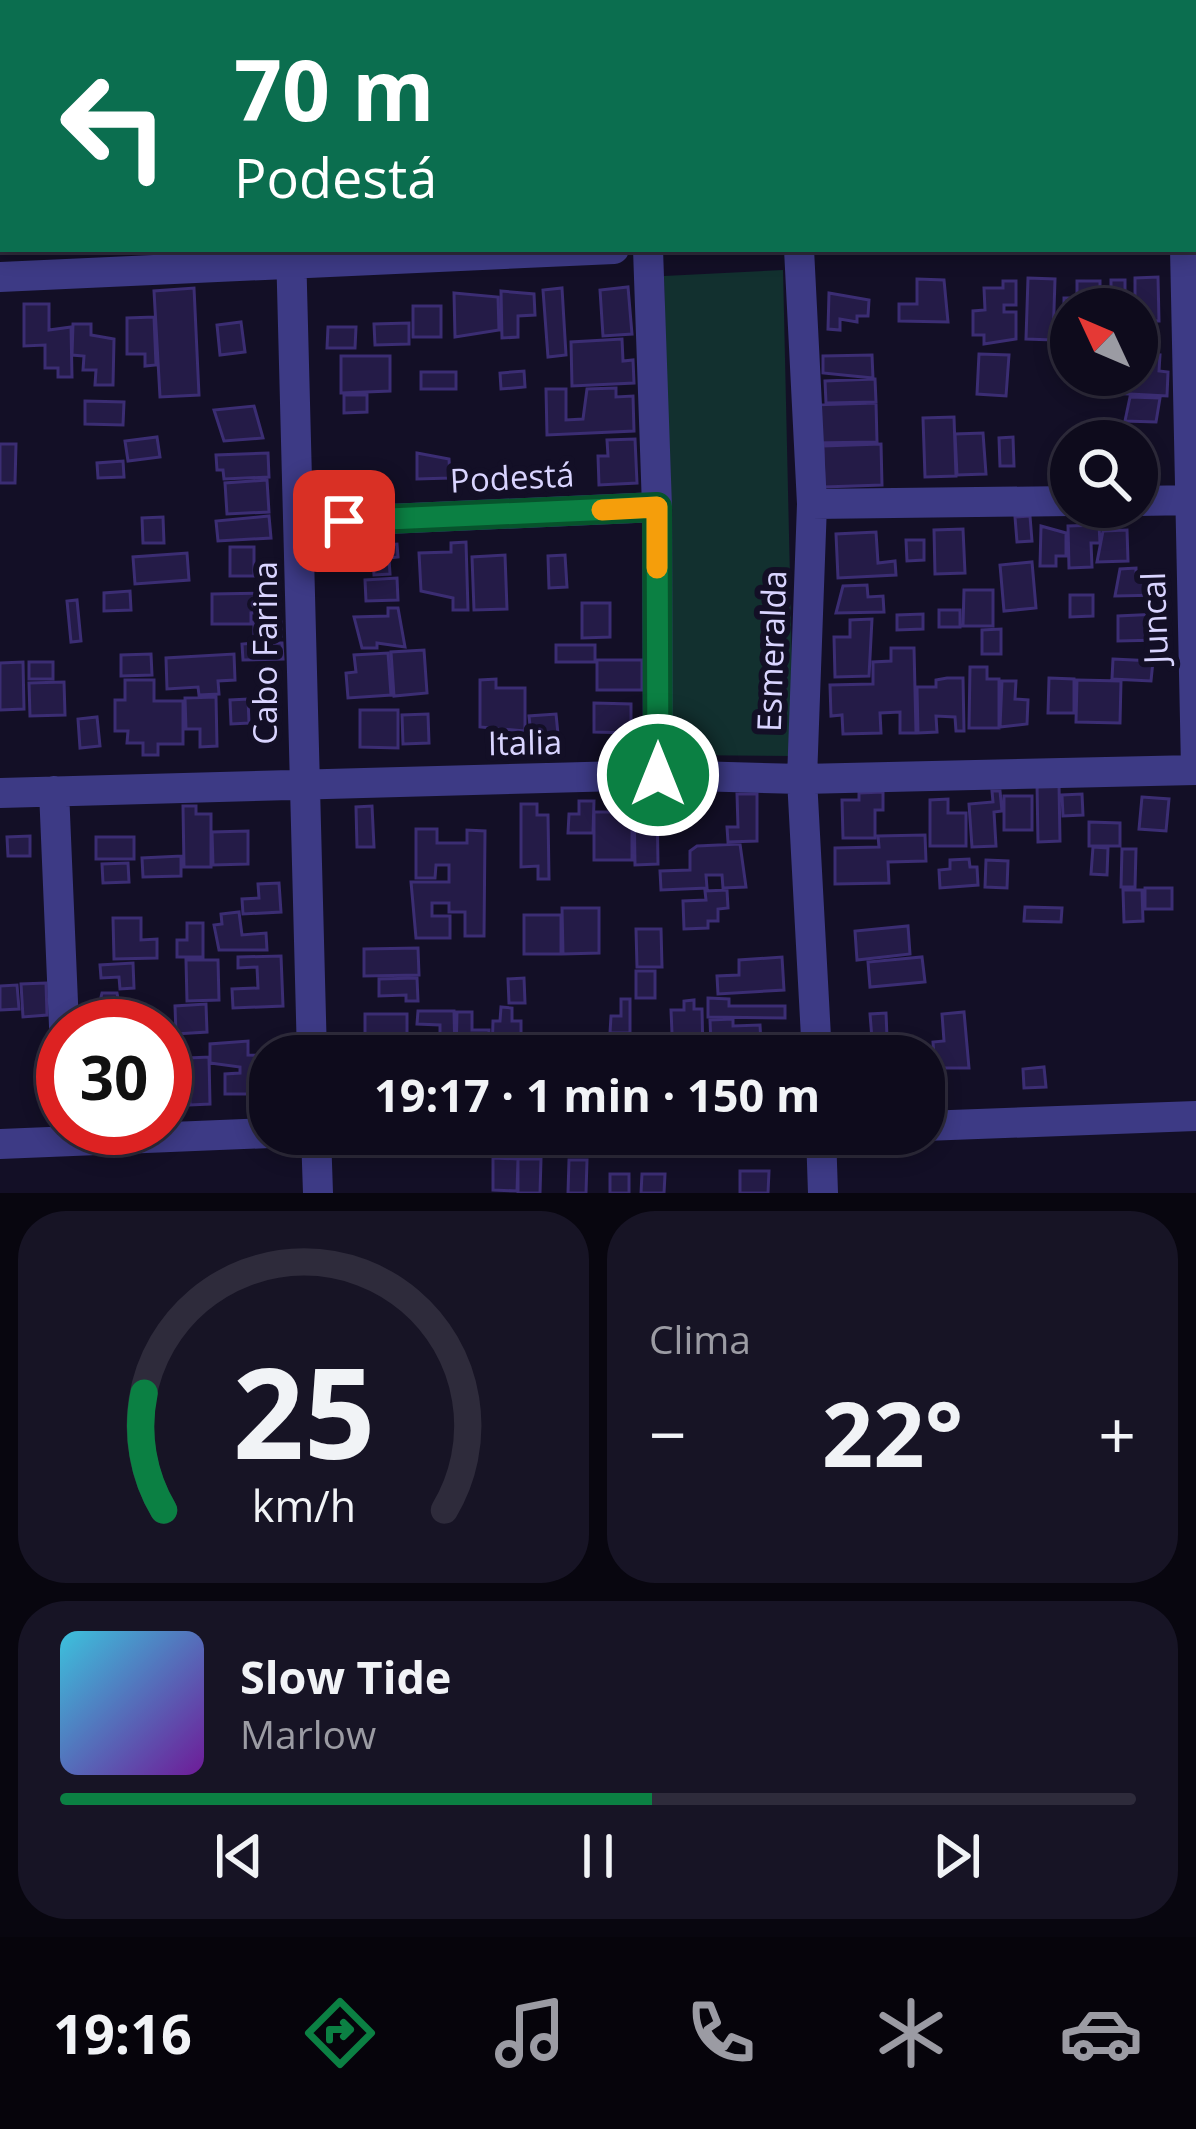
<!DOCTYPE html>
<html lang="es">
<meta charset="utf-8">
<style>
body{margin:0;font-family:"Open Sans",sans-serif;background:#171425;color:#f1f3f6;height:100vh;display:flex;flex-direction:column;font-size:45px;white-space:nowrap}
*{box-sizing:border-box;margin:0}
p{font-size:39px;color:#9b9ba3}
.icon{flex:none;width:66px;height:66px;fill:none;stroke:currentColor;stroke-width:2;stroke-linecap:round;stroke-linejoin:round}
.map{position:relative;height:1193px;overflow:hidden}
.sheet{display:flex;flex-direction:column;gap:18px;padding:18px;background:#08060f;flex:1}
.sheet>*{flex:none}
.top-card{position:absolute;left:0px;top:0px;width:1197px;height:252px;box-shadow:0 6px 18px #0003,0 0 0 3px #2e2b3b;background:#0b6e4f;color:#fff;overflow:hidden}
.needle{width:78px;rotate:314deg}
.tools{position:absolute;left:1050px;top:288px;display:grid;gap:24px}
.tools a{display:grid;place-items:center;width:108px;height:108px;border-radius:50%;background:#0e0b1c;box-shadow:0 6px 18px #0003,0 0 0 3px #2e2b3b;font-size:60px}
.speed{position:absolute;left:36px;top:999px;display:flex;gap:24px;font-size:60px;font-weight:700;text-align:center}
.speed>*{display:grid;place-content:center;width:156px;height:156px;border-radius:50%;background:#0e0b1c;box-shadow:0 6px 18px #0003,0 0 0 3px #2e2b3b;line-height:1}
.speed .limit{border:18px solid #d22;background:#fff;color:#111}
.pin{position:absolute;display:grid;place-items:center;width:102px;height:102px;color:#fff;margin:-51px;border-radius:24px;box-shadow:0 6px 18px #0006}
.me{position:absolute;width:132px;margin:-66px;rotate:0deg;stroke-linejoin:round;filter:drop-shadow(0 0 9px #0008)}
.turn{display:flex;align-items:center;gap:42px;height:252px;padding:0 36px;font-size:54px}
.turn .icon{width:156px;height:156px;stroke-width:2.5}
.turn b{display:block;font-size:84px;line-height:102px}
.big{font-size:90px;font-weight:700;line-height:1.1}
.sheet .widget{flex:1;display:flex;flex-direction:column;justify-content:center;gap:18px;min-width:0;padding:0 42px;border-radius:48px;background:#171425}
.sheet .dial{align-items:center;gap:0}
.dial svg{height:312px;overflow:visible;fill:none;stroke:#2e2b3b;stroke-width:7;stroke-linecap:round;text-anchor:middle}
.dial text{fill:#f1f3f6;stroke:none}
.song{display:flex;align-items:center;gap:36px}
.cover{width:144px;height:144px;border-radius:18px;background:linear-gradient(135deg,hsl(190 70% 55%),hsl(280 70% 35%))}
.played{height:12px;border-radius:6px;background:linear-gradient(90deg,#0b8043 55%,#2e2b3b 55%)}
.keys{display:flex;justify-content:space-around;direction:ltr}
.heat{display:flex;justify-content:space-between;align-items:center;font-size:66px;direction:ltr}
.sheet .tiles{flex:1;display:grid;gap:18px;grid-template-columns:1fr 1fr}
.widget:last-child{grid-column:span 2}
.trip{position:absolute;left:249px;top:1035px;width:696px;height:120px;border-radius:48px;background:#0e0b1c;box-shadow:0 6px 18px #0003,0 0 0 3px #2e2b3b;font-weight:700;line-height:120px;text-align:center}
.tab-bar{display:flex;height:192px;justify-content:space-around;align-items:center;background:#06040b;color:#9b9ba3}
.tab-bar .icon{width:84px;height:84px}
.tab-bar .selected{color:#0b8043}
.tab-bar b{font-size:54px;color:#f1f3f6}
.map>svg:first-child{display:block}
.green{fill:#12302f}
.building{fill:#241b47;stroke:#3b2d73;stroke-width:3}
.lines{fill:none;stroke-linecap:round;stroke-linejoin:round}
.minor{stroke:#3d3a85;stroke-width:30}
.route-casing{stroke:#07532c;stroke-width:30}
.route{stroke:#0b8043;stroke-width:21}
.slow{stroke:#f59e0b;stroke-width:21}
.labels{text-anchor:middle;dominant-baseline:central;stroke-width:12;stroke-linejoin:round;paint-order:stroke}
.street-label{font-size:33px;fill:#d9d4ff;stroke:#130f26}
</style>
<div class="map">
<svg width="1196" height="1193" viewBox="0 0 1196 1193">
<rect width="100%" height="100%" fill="#130f26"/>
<path class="green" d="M783 270 794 756 673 755 664 276Z"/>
<path class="building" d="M1158 277 1159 321H1137V309H1111V280H1125V295H1135V278Z
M1028 278 1055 279 1053 340 1026 339Z
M917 279 944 280 948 322 899 321V304H917Z
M1003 281H1016V305H1004V312H1016V339L984 344V335H973V311L985 310 984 288H1003Z
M1077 281H1100V298L1108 297V309H1071V316H1064V298H1077Z
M628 287 632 334 603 336 600 290Z
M194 288 199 395 160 397 154 291Z
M562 288 566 355 548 357 543 290Z
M501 291 534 294 535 315 518 316V337L502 338Z
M454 293 498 297 499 330 455 337Z
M829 293 869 300 868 316H857V322L840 319V330L828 329Z
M24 304H49V330L71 327 72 377H58V368H45V345L24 346Z
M413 306H441V337H413Z
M154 317 156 365 145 366V354H127V318Z
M241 322 245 352 220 355 217 325Z
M409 323V344L375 345 374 324Z
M73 324H91V335L114 339 113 385H95L96 370H83L84 356 72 355Z
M328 327H356L355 348H327Z
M1137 331H1147L1146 354 1160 355 1159 371 1168 372 1167 396 1111 393 1112 387 1095 386 1096 375H1137Z
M622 339 623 361 633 360 634 383 572 386 571 342Z
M979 354 1009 355 1006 396 977 394Z
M872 355 873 378 823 373V356Z
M341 356H390V391L341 393Z
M524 371 525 387 501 389 500 373Z
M421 372H456V389H421Z
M875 379 876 402 826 403 825 381Z
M616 388V397L633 396 634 431 547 435 546 389H566V420L583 419 587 389Z
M344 395H367V412L344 413Z
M1130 397 1160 398 1156 422 1125 421Z
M85 401 124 402 123 425 85 424Z
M876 403 877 442 812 443 811 405Z
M254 406 263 438 224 441 214 410Z
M954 417 956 476 925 477 923 418Z
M983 433 986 474 957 475 955 434Z
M157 437 160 457 128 461 125 441Z
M1013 437 1014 466H1000L999 438Z
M635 439 637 483 599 485 598 456H608L607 440Z
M0 444H16L15 483H0Z
M881 444 882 485 824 487 823 446Z
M268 453 269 477 224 479 223 470H217L216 455Z
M417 453 449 459 450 478 417 479Z
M123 461 124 477 98 478 97 463Z
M267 480 269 512 227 514 225 483Z
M269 516 271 538 218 541 216 521Z
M1030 516 1032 541 1017 542 1015 517Z
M163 517 164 543H143L142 518Z
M1099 525 1100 543H1091L1092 567 1069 568 1068 526Z
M1041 526 1066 533V556H1056V566H1040Z
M963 529 965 573 935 574 934 530Z
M1127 530 1128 561 1097 562 1103 531Z
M876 532 878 563 895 561 896 575 838 578 836 534Z
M906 540H924V560L907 561Z
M466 542 468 610H453V598L421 591 419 553 451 552V543Z
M397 544 398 557 389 558 390 574 374 575 372 546Z
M230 547H254V576H230Z
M187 553 189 580 135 584 133 557Z
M505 555 507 609 474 610 472 557Z
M565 555 567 587 549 588 548 556Z
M1032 562 1036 608 1004 611 1000 565Z
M1136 568V576L1161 575 1162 595 1115 596 1120 569Z
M397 578 398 600 366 601 365 580Z
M867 585 868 597 883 596 884 612 836 613 843 586Z
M964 590H993V626H963Z
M130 591 131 610 104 611V593Z
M270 593V612L251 613V624H212V594Z
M1070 595H1093V616L1070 617Z
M77 600 81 641 71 642 67 601Z
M582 603H610V637L582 638Z
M388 608H398L405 647 377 643V648H362L354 617 388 616Z
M939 610H960V627H939Z
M923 614V629L897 630V615Z
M1159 614 1160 640 1118 641V616Z
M872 619 869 676 835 677 834 637H850V620Z
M281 621V636H269V643H282L283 659 243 660 242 644 254 643V622Z
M1001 629V654H982V630Z
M556 645H595V662H556Z
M891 648H914L916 733H900V712L880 713 881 733 843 734 842 715 831 716 830 685 873 684V662L891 661Z
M424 650 427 693 394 696 391 652Z
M388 653 391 695 348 698 346 673 356 672 354 655Z
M151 654 152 675 121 676V655Z
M234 654 235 680 218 681 219 694 199 695 198 687 167 689 166 658Z
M1113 659 1153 661 1151 681 1112 679Z
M597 660H642V690H597Z
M23 662 24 709 0 710V663Z
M29 662H53V679H29Z
M970 667H987V679H999V728H969Z
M947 678H963L964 731H956L955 717 936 716 937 732 918 733 917 687H936V680Z
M1049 678 1074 679V713H1048Z
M496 679V688H525V731L480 727V680Z
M125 680H154V701H183V744H158V755H143V743H127L128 731H115V700H125Z
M1077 680 1121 681 1120 723 1076 722Z
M1002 681H1016L1015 699 1028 700 1027 724 1000 727Z
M64 682 65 715 30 716 29 683Z
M216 697 217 746 200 747V729H186L185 698Z
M248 699 249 723 231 724 230 700Z
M594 703 631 704V733L594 732Z
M360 710H398V748L360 747Z
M428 714 429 743 403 744 402 715Z
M556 714 558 734 531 736 529 716Z
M97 717 100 746 80 748 78 719Z
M1037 784H1059L1060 841 1038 842Z
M992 791H1000L1002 811 994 812 996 846 972 847 969 804 993 802Z
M883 792V810H875V838H843L842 800H859V793Z
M737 794H757V841L728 842 727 827H738Z
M1082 794 1083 815 1063 816 1062 795Z
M1004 796H1032V830H1004Z
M1142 797 1169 799 1166 831 1139 829Z
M948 799V813H966V846H930V800Z
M618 800H632V860H594V812H618Z
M579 801H594L593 833H568L569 814H579Z
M634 801H657L658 864 635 865Z
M521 804H537V815H548L549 879H538V866L521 867Z
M183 806H196V814H211V867H184Z
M372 806 374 847H357L356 807Z
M1089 822 1120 823V846H1089Z
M416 829H437V843H467V830L485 831 484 936H465V912H449V903H432V916H450V938H416L411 882H449V865H436L435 878H416Z
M248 831V864L213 865 212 832Z
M925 835 926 861 888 862 889 883 835 884V848L879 847 878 836Z
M30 836V856H8L7 837Z
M96 837H134V859H96Z
M740 844 746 887 723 888 722 875H706L707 888 661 890 660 871 690 870V851L697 846Z
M1093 847 1108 848 1107 875 1091 874Z
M1122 849H1136L1135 887H1121Z
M181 856V876L143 877 142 858Z
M969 859 970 867H977L978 885 940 888 939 870 950 869V860Z
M986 860 1008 861 1007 888 985 887Z
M128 863 129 882 103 883 102 864Z
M279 883 281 912 243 914 242 899 259 898 258 884Z
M1145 888H1172V909H1145Z
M727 890 728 908 718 909V921H708V928L684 929 683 901 706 900 705 891Z
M1123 890H1142L1143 921 1124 922Z
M1025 907 1062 908 1061 922 1024 921Z
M562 908H599V953L563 954Z
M239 912 242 935 266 933 267 950H219L214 925 222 924 221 914Z
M524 915H561V954H524Z
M113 918H141V940L157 939V958L114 959Z
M187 923H203V957H177V940H187Z
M908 926 910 954 857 960 855 931Z
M636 929H661L662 967H637Z
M418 948 419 975 364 976V949Z
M281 956 283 1006 233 1008 232 989 258 988 257 967 238 968V957Z
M782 957 784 990 718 994 717 976 739 975V960Z
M922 957 925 982 870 987 868 962Z
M186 960H218L219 1000 187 1001Z
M133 963 134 988 120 989 119 977 101 978 100 965Z
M636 971H655V998H636Z
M417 978 418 1001H406V995L379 996V979Z
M524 978 525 1003H509L508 979Z
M46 983 47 1015 23 1017 21 984Z
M17 985 19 1009 0 1010V986Z
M102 993H117L122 1022H95Z
M708 998 729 999V1006H785V1018L708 1017Z
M621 999H630V1033H610L611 1016H621Z
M694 1000V1009H702L703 1056H673L671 1010H684V1001Z
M206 1004 207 1032 176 1034 175 1006Z
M501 1007 512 1008V1021H521V1056H492L493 1021H500Z
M418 1011H454L455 1056H419L427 1037H440V1025L417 1024Z
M457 1012H472V1030H489V1052L456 1056Z
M964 1012 969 1068H935L933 1042 944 1041 942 1014Z
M886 1013 887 1037 872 1039 870 1014Z
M365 1014H407V1055H365Z
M733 1019V1026L760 1025 761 1044 711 1045 710 1020Z
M574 1036H607V1056H573Z
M248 1041V1055L285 1056H270V1077H259V1094H225V1074L240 1073V1067L210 1063V1044Z
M538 1042 566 1043 565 1056H538Z
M209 1057 210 1104 190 1105 188 1058Z
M1044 1067 1046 1087 1024 1088 1023 1069Z
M493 1158 518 1159 517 1191 493 1190Z
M518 1159H541L540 1193H518Z
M569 1160H587L586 1193H568Z
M740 1171H769L768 1193H740Z
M610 1174H629V1193H610Z
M642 1174H665L664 1193H641Z"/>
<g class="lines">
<path class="minor" d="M284 0V3
M787 0V3
M1177 0V3
M291 249 312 1056
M648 249 657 507 658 775
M799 249 812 504 802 779 817 1056
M1185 249 1196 768
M0 277 614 249
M1137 501 1196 500
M812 504 1071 501
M299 523 657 507
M54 791 64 1026
M0 793 658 775 802 779 1196 770
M924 1126 1196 1116
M316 1134 318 1193
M821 1134 823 1193
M0 1144 270 1133"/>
</g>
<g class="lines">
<g class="route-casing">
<path id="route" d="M344 521 657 507 658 775"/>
</g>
<use href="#route" class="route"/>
<path class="slow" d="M602 510 657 507V568"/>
</g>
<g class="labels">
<g class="street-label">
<text transform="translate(512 477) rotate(-3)">Podestá</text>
<text transform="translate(1154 618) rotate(-92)">Juncal</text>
<text transform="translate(771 651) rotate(-88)">Esmeralda</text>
<text transform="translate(264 653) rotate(-90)">Cabo Farina</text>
<text transform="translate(525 742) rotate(-1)">Italia</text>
</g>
</g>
</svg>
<div class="tools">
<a><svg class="needle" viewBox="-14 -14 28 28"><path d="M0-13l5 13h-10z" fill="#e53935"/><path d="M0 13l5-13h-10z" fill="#9b9ba3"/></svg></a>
<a><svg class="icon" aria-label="search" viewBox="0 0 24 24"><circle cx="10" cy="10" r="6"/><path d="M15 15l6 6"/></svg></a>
</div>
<div class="speed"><div class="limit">30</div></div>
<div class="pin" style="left:344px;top:521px;background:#d93025"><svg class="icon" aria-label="arrive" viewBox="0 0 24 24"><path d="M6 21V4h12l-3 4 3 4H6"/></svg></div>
<svg class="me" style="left:658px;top:775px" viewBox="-20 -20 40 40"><circle r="17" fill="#0b8043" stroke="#fff" stroke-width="3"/><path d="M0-11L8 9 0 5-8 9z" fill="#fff"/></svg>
<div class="trip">19:17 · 1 min · 150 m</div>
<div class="top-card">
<div class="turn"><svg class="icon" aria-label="left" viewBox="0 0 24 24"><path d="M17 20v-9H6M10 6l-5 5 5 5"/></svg><div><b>70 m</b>Podestá</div></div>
</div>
</div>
<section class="sheet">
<div class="tiles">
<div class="widget dial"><svg viewBox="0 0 100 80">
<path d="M14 69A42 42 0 1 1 86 69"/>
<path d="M14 69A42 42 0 0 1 9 39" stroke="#0b8043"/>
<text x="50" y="56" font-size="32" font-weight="700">25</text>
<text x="50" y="72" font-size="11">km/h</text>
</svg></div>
<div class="widget"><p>Clima</p>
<div class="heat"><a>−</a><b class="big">22°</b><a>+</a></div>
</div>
<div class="widget">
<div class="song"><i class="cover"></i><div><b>Slow Tide</b><p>Marlow</p></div></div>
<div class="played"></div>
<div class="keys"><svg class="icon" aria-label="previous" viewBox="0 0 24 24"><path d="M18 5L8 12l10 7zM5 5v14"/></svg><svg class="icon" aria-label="pause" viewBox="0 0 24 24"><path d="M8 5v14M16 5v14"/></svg><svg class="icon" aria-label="next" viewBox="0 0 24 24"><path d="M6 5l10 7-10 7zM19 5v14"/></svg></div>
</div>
</div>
</section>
<nav class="tab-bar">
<b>19:16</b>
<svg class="icon selected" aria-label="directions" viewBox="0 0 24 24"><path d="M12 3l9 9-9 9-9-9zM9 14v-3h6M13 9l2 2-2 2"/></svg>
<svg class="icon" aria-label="music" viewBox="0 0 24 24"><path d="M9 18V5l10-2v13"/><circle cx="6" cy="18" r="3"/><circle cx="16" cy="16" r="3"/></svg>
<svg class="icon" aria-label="phone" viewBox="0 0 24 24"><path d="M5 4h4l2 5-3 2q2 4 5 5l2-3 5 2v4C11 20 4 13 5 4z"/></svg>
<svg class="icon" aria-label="climate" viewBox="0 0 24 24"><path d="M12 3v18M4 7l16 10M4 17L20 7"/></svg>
<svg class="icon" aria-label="car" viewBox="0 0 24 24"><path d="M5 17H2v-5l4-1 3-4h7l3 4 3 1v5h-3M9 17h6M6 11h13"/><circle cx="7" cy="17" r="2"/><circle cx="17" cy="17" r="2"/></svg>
</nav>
